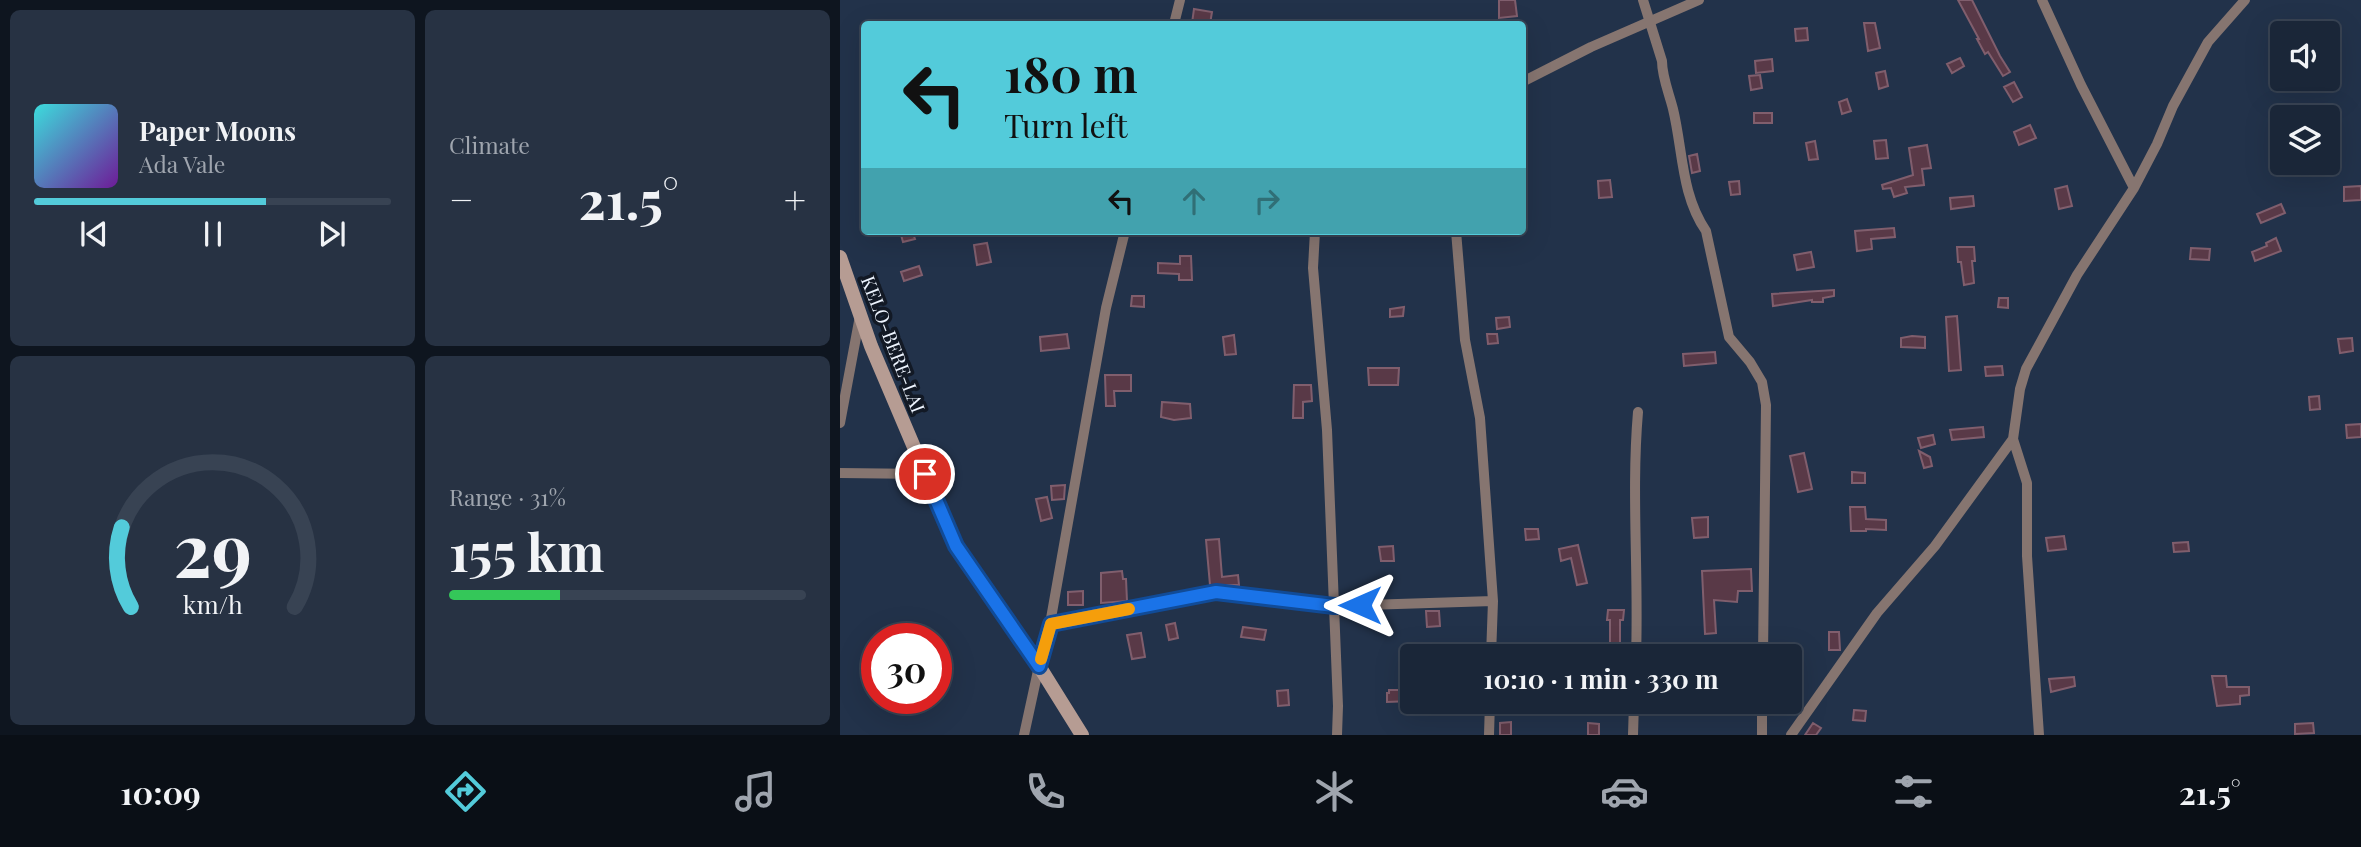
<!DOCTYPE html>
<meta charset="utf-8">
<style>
body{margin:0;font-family:"Playfair Display",serif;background:#273243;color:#f1f3f6;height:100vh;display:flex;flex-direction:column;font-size:26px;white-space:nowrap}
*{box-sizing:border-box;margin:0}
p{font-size:23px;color:#9fa5ae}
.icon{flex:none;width:38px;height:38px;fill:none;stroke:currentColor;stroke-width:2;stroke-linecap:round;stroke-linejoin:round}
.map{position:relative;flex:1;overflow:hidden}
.side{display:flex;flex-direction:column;gap:10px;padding:10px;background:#0e151f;width:840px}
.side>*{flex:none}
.banner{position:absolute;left:21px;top:21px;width:665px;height:214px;border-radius:7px;box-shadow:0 7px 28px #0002,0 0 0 2px #384353;background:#53cbda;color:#111;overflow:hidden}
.tools{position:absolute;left:1430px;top:21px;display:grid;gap:14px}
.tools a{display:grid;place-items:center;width:70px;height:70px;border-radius:7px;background:#1a2638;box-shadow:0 7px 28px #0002,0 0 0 2px #384353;font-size:35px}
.speed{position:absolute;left:21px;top:623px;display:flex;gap:14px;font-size:35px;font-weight:700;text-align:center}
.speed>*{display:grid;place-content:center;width:91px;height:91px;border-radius:50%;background:#1a2638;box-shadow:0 7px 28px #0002,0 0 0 2px #384353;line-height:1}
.speed .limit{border:10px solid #d22;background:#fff;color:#111}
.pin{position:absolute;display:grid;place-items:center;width:60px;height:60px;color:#fff;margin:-30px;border:4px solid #fff;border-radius:50%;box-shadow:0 2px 7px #0007}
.me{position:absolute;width:77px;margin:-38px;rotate:270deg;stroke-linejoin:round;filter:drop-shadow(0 0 5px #0008)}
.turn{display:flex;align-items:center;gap:24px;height:147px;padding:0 28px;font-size:32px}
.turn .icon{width:91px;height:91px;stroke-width:2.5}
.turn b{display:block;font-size:49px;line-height:60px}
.lanes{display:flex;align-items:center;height:66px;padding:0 28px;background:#0003;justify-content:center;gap:35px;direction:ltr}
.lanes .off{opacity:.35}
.big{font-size:52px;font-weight:700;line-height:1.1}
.side .tile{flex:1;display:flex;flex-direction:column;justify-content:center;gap:10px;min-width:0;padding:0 24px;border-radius:10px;background:#273243}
.side .dial{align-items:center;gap:0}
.dial svg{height:182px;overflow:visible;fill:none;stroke:#384353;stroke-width:7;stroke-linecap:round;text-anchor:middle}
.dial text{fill:#f1f3f6;stroke:none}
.song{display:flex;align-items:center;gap:21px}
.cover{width:84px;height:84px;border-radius:10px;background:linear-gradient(135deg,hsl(180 70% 55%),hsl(280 70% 35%))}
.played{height:7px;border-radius:4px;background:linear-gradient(90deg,#53cbda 65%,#384353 65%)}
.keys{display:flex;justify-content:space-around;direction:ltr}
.heat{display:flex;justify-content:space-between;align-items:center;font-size:38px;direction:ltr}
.charge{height:10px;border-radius:5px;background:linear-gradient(90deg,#34c759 31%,#384353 0)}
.side .tiles{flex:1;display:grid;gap:10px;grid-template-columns:repeat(2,1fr)}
.trip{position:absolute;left:560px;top:644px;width:402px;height:70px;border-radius:7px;background:#1a2638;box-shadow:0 7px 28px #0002,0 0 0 2px #384353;font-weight:700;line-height:70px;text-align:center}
.menu{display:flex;height:112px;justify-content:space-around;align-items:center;background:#0a0f16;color:#9fa5ae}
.menu .icon{width:49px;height:49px}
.menu .on{color:#53cbda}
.menu b{font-size:32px;color:#f1f3f6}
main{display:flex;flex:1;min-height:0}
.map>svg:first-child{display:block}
.building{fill:#593947;stroke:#805e6d;stroke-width:2}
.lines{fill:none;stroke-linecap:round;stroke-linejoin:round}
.street{stroke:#867570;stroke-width:10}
.secondary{stroke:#b69c93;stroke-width:14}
.route-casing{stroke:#114b97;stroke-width:18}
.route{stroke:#1a73e8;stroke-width:12}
.slow{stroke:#f59e0b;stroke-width:12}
.labels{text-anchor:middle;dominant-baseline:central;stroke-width:7;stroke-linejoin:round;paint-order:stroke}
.street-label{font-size:19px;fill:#eef5ff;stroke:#121925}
</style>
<main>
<section class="side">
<div class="tiles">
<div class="tile">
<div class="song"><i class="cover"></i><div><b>Paper Moons</b><p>Ada Vale</p></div></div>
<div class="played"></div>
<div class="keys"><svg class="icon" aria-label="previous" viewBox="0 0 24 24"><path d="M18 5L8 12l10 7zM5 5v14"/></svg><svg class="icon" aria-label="pause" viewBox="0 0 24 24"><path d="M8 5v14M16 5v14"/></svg><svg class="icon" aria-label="next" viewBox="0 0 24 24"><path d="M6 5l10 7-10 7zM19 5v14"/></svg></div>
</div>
<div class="tile"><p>Climate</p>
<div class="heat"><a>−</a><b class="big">21.5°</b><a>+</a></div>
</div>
<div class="tile dial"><svg viewBox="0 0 100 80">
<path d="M14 69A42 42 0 1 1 86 69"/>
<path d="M14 69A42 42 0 0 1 10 34" stroke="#53cbda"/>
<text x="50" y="56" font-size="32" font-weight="700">29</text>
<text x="50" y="72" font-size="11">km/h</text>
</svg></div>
<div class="tile"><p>Range · 31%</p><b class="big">155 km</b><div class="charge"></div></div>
</div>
</section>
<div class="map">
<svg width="1521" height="735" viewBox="0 0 1521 735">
<rect width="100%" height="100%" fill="#22324a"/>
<path class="building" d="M659 0H675L677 16 659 18Z
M1118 0H1132L1160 56 1170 72 1163 76 1148 52 1145 54 1137 39H1139Z
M354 9 372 12 370 24 352 23Z
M1024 23H1035L1040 48 1028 51Z
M967 28 968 40 956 41 955 29Z
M1120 58 1124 66 1112 73 1107 64Z
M932 59 933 71 916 73 915 61Z
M1045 71 1048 86 1039 89 1036 73Z
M920 75 922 88 911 90 909 76Z
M1174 82 1182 97 1173 102 1164 87Z
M1007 99 1011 111 1002 114 999 102Z
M914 113H932V123H914Z
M1190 125 1196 138 1179 145 1174 132Z
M1046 140 1048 158 1036 159 1034 141Z
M975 141 978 159 969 160 966 143Z
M1087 145 1091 168 1082 169 1084 185 1065 187 1067 193 1054 197 1051 188 1043 189 1042 185 1073 175 1069 148Z
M857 154 860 171 852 173 849 156Z
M770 180 772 197 759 198 758 181Z
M899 181 900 194 891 195 889 182Z
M1227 186 1232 206 1219 209 1215 189Z
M1521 186V200L1504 201V187Z
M1133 196 1134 206 1111 209 1110 198Z
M1441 204 1445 213 1421 223 1417 214Z
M1054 228 1055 237 1031 239 1032 249 1017 251 1015 231Z
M60 231H72L75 239 63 242Z
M1436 238 1441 251 1415 261 1412 252 1427 246 1426 243Z
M147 243 151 262 137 265 134 245Z
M1117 247H1134L1135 261H1132L1134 283 1124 285 1121 262H1118Z
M1351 248 1370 249 1369 260 1350 259Z
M971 252 974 267 957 270 954 255Z
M340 256H351L352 280H339V274L318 273V263L340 264Z
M79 266 82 275 64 281 61 272Z
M994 290V296L983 298V302H972V300L933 306 932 294Z
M292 296H304V307L291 306Z
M1159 298H1168V308L1158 307Z
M564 307 563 316 550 317V309Z
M1117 316 1121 370 1109 371 1106 317Z
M669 317 670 327 657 329 656 318Z
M227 334 229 348 201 351 200 337Z
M647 334H657L658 343 648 344Z
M394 335 396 354 385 355 383 337Z
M1072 336 1085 337V348L1061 347V338Z
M1512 338 1513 351 1500 353 1498 339Z
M875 352 876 363 844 366 843 354Z
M1162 366 1163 375 1146 376 1145 367Z
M528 368H559L558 385H529Z
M265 375H291V391H274L275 406H266Z
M454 385H471L472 401 463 402V418H453Z
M1479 396 1480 409 1470 410 1469 397Z
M322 402 350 404 351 418 334 420 321 417Z
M1521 424V437L1507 438 1506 425Z
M1143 427 1144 437 1112 440 1110 430Z
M1093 435 1095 444 1081 448 1078 438Z
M1079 451 1090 457 1092 466 1084 468Z
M964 453 972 489 958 492 950 456Z
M1012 472 1025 473V483H1012Z
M225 485 224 499 212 500 211 486Z
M207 497 212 518 201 521 196 499Z
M1010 507H1025L1026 519 1046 520V530L1026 529V531H1011Z
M868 517V537L854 538 852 518Z
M685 529H698L699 539 686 540Z
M1224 536 1226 549 1208 551 1206 538Z
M379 539 382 577 398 575 399 585H370L366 540Z
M1348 542 1349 551 1334 552 1333 543Z
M738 545 747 583 737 585 731 558 721 561 719 549Z
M553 546 554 561H541L539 547Z
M911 569 912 591H898L897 602 874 600 876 633 865 634 862 571Z
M282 571 283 579H286L287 601 261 603V573Z
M243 591V605H228V592Z
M768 610H784L783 620H780V650L770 651V620H767Z
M586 611H599L600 626 587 627Z
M335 623 338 638 329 640 326 625Z
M403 627 426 630 424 640 401 637Z
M989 632H999L1000 650H989Z
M301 633 305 657 292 659 287 635Z
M1372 676H1386L1387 687H1409V695L1400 696V704L1377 706Z
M1234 677 1235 686 1211 692 1209 679Z
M448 690 449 705 438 706 437 691Z
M549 690H572V701L547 702V693H549Z
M1014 710 1026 711 1025 721 1013 720Z
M671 722V735H660V723Z
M748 723 759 724V735H748Z
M973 723 981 728 976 735H965Z
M1473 723 1474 733 1455 734V724Z"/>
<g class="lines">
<path class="street" d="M803 0 822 61C822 77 829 93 833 109 843 150 841 195 866 231L889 337 910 362 922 382 926 405 923 656
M1202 0 1241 85 1294 188
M334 24 340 0
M682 82 751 47 859 0
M475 231 473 268 487 430 498 706 497 735
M616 231 625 340 640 418 653 601 651 656
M0 423 20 316
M1173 439 1187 483V556L1199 735
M0 473 85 474
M210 624 376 592 494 606 653 601
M796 656C799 575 791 493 798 412
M184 735 199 666 210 624 266 308 285 231
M649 735 650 702
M793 735 794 702
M922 735V702
M951 735 1037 613 1095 546 1173 439 1180 389 1186 369 1237 275 1294 188 1317 144 1333 106 1368 42 1405 0"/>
<path class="secondary" d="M0 257 31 346 116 546 199 666 242 735"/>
</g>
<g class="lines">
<g class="route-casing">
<path id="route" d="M85 474 116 546 199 666 211 624 376 592 494 606 520 605"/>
</g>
<use href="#route" class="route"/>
<path class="slow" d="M201 659 211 624 289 609"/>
</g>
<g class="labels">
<g class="street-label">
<text transform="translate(54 344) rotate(69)">KELO-BERE-LAI</text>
</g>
</g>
</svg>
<div class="tools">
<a><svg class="icon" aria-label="sound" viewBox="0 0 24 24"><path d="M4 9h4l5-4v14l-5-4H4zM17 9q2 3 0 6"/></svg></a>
<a><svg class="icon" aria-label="layers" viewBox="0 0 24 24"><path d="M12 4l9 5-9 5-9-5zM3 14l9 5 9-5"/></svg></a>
</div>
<div class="speed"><div class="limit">30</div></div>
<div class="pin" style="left:85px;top:474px;background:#d93025"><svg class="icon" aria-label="arrive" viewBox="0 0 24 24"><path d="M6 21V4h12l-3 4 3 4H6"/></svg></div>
<svg class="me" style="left:520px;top:605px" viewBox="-20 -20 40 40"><path d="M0-17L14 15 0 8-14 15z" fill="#1a73e8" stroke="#fff" stroke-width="4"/></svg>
<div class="trip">10:10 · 1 min · 330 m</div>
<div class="banner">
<div class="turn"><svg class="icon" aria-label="left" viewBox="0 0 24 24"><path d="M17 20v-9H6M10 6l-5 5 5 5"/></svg><div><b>180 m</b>Turn left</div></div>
<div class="lanes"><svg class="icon" aria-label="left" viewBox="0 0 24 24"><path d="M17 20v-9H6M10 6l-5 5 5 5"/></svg><svg class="icon off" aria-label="ahead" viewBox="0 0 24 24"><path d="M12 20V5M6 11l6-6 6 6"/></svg><svg class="icon off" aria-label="right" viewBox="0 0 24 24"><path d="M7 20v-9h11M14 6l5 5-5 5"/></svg></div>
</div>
</div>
</main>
<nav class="menu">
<b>10:09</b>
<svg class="icon on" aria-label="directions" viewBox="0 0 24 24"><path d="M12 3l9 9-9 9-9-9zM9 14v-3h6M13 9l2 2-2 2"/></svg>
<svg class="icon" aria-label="music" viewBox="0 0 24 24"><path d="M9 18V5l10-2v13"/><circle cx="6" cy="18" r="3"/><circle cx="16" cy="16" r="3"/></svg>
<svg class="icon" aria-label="phone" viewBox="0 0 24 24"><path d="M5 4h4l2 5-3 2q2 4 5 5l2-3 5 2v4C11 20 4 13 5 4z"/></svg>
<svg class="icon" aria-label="climate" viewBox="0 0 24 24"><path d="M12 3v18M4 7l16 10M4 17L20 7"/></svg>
<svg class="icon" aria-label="car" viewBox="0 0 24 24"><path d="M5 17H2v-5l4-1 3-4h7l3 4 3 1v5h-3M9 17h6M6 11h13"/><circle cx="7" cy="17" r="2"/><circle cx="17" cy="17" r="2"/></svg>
<svg class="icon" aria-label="filters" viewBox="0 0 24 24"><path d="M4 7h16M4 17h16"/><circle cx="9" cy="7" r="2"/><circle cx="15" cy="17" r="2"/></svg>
<b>21.5°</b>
</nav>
